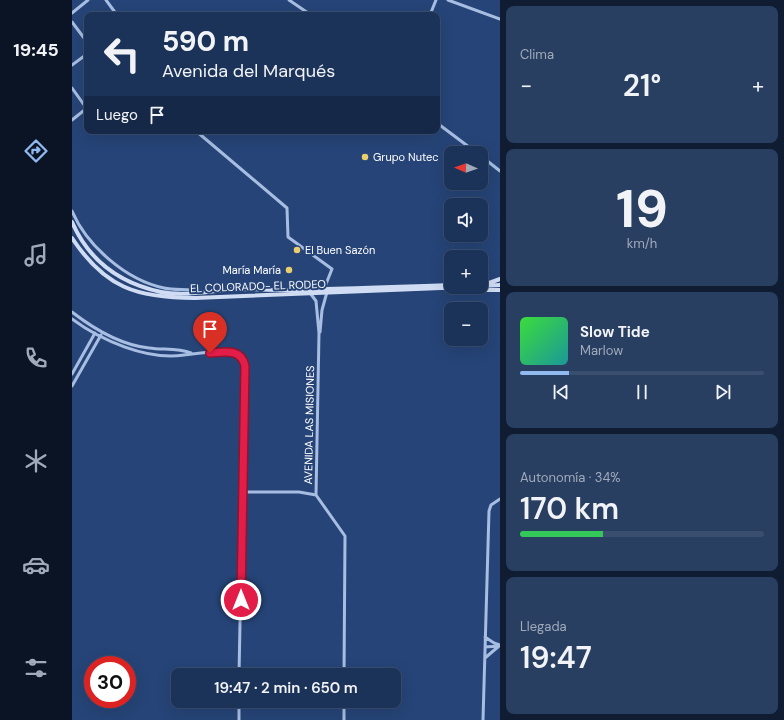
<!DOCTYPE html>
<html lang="es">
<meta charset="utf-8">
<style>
body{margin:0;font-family:"DM Sans",sans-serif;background:#293f62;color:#f1f3f6;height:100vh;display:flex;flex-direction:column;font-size:15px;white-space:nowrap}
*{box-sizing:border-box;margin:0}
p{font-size:13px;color:#a0aaba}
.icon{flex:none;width:22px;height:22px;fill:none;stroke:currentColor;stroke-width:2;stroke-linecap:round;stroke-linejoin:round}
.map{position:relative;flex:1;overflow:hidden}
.side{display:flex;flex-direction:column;gap:6px;padding:6px;background:#0f1c31;width:284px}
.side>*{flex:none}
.banner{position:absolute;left:12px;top:12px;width:356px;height:122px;border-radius:8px;box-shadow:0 4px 16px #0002,0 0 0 1px #3a4e6f;background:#1c3359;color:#f1f3f6;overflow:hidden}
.needle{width:26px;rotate:272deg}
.buttons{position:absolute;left:372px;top:146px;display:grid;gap:8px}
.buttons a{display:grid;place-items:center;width:44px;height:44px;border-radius:8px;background:#1c3359;box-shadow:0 4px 16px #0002,0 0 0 1px #3a4e6f;font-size:20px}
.speed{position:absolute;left:12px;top:656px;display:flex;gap:8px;font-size:20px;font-weight:700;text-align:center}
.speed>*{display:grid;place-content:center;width:52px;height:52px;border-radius:50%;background:#1c3359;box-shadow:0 4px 16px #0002,0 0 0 1px #3a4e6f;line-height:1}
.speed .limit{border:6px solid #d22;background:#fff;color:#111}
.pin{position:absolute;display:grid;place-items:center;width:34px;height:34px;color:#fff;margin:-41px -17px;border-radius:50% 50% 50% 0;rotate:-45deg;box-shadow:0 0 4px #0007}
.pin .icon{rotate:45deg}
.me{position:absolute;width:44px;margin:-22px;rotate:0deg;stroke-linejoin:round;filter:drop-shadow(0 0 3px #0008)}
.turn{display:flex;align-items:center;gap:14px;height:84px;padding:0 12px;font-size:18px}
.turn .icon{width:52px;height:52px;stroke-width:2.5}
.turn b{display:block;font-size:28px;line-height:34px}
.then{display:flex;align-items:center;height:38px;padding:0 12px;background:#0003;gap:8px;font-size:15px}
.big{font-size:30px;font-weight:600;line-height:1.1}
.side .card{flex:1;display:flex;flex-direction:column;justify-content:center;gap:6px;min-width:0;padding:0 14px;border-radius:8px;background:#293f62}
.side .dial{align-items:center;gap:0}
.dial b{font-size:52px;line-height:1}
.song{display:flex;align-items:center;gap:12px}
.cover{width:48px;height:48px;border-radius:6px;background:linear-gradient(135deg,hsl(120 70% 55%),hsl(180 70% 35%))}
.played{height:4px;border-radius:2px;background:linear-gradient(90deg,#90b9f0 20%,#3a4e6f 20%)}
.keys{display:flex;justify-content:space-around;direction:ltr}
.heat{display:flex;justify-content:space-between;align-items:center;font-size:22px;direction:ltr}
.charge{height:6px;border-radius:3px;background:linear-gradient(90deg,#34c759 34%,#3a4e6f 0)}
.trip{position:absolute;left:99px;top:668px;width:230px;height:40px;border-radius:8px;background:#1c3359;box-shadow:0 4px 16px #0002,0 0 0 1px #3a4e6f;font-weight:600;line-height:40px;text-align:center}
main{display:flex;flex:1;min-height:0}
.tabs{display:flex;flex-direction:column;width:72px;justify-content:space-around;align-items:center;background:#0b1424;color:#a0aaba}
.tabs .icon{width:28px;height:28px}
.tabs .current{color:#90b9f0}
.tabs b{font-size:18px;color:#f1f3f6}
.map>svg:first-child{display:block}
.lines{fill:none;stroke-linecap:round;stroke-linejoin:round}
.street{stroke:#a7bee2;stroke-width:3}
.secondary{stroke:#cfdcf3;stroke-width:4}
.route-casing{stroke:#92132f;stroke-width:10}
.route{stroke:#e11d48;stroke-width:7}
.poi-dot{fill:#ebce6c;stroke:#264477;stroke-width:1.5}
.labels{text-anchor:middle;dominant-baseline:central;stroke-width:4;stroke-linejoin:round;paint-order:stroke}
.poi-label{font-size:11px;fill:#fff;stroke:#264477;text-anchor:start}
.street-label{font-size:11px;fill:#fff;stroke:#264477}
</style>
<main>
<nav class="tabs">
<b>19:45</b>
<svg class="icon current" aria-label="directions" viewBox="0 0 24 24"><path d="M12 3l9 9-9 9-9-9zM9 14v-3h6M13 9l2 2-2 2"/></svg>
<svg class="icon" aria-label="music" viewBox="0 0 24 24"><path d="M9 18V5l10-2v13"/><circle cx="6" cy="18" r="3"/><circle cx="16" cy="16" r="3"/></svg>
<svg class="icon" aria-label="phone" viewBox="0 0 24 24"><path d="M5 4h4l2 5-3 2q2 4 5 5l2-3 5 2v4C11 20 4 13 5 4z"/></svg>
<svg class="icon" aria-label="climate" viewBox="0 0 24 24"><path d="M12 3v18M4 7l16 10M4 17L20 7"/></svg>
<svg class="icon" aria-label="car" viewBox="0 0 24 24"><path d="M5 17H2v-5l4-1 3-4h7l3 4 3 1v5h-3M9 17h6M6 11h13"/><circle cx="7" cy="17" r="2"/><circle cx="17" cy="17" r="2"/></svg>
<svg class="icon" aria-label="filters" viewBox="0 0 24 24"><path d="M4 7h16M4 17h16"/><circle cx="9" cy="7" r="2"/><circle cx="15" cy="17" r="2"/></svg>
</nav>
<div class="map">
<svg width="428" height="720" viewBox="0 0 428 720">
<rect width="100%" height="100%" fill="#264477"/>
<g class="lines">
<path class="street" d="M34 0 45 15
M217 0 239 15
M376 0 428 19
M0 13 16 0
M358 15 364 0
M0 22 15 42
M0 65 15 54
M0 88 15 109
M0 120 15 108
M365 123 405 153
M124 131 215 208 216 237 260 269 252 289
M409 156 428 171
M0 211C15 246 54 280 92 288 104 291 118 288 128 292
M238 293 244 301 247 333 244 495 273 536 272 675
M0 312C22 329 48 345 77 348 91 350 106 348 119 353
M0 319C28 340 76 361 112 355 127 353 146 350 162 352 169 354 171 359 173 365L167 675
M248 332 250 310 255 292
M0 374 23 333
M0 386 29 335
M171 492H227L244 495
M413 637 422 643 428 645
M413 647 427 646
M413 658 427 646
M272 701V720
M167 720V701
M411 720 417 511 419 505 428 499"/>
<path class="secondary" d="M0 222C17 261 47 283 89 292 114 297 142 290 167 289 182 289 197 290 213 290 268 289 324 287 379 285
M0 238C33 288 65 298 123 298L394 287
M417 283 428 279
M409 286 428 285
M375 290H428"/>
</g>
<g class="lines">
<g class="route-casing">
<path id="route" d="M138 353C153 352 169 348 173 366L169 600"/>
</g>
<use href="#route" class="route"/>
</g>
<g class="poi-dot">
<circle cx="293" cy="157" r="4"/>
<circle cx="225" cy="250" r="4"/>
<circle cx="217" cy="270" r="4"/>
</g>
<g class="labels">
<g class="poi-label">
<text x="301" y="157">Grupo Nutec</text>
<text x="233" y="250">El Buen Sazón</text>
<text x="209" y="270" text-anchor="end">María María</text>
</g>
<g class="street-label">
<text transform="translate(186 286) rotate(-2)">EL COLORADO- EL RODEO</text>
<text transform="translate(237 425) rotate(-89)">AVENIDA LAS MISIONES</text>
</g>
</g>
</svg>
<div class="buttons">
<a><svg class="needle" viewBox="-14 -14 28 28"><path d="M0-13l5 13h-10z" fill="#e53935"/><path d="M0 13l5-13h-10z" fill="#a0aaba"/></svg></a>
<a><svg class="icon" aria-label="sound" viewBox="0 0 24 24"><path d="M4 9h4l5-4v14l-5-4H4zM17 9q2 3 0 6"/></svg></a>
<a>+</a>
<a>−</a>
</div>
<div class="speed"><div class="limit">30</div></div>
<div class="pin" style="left:138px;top:353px;background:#d93025"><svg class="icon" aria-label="arrive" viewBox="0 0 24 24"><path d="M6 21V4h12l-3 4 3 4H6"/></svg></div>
<svg class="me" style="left:169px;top:600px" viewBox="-20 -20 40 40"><circle r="17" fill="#e11d48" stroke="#fff" stroke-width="3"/><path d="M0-11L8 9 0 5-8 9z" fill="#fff"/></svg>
<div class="trip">19:47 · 2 min · 650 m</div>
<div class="banner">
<div class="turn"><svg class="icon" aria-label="left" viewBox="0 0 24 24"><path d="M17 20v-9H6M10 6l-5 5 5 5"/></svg><div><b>590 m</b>Avenida del Marqués</div></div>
<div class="then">Luego<svg class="icon" aria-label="arrive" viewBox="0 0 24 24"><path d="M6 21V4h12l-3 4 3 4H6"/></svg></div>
</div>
</div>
<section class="side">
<div class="card"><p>Clima</p>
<div class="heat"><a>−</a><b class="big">21°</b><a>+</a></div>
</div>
<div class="card dial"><b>19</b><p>km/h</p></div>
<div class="card">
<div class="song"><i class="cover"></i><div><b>Slow Tide</b><p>Marlow</p></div></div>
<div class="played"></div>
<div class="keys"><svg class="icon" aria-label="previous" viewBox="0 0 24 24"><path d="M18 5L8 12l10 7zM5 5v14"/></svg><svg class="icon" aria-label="pause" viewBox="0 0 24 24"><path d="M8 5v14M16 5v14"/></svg><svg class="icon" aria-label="next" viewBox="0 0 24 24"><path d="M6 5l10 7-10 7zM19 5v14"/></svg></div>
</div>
<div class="card"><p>Autonomía · 34%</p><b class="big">170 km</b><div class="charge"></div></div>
<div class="card"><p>Llegada</p><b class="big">19:47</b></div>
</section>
</main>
